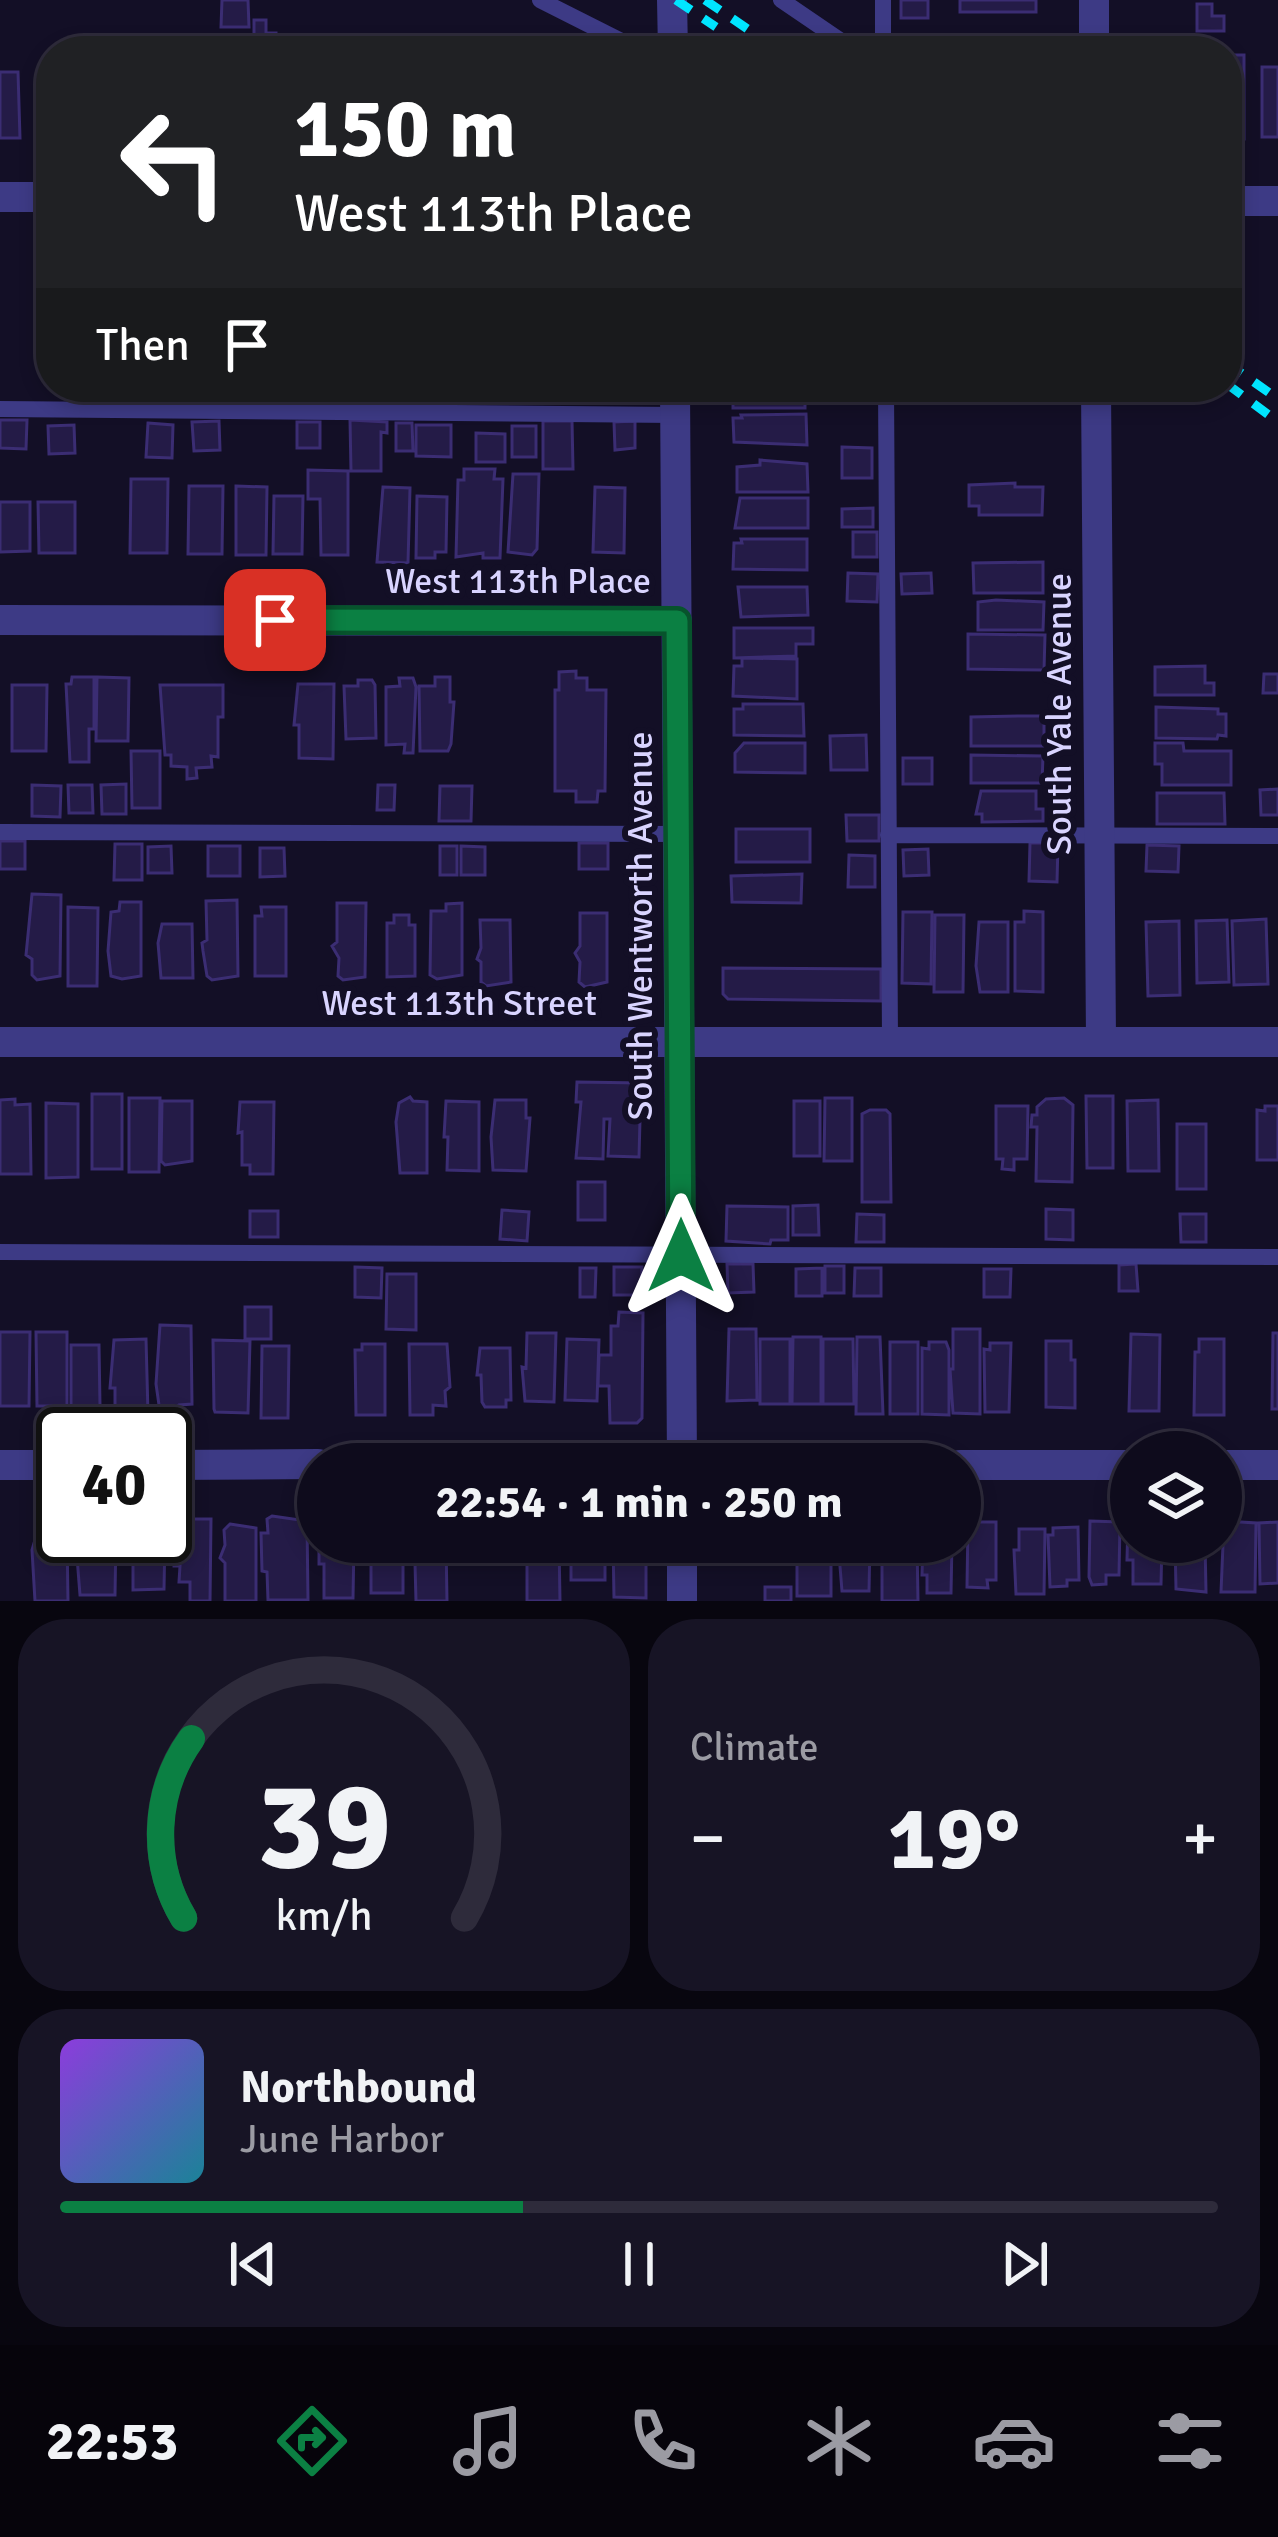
<!DOCTYPE html>
<meta charset="utf-8">
<style>
body{margin:0;font-family:Signika,sans-serif;background:#171425;color:#f1f3f6;height:100vh;display:flex;flex-direction:column;font-size:45px;white-space:nowrap}
*{box-sizing:border-box;margin:0}
p{font-size:39px;color:#9b9ba3}
.icon{flex:none;width:66px;height:66px;fill:none;stroke:currentColor;stroke-width:2;stroke-linecap:round;stroke-linejoin:round}
.map{position:relative;height:1601px;overflow:hidden}
.details{display:flex;flex-direction:column;gap:18px;padding:18px;background:#08060f;flex:1}
.details>*{flex:none}
.banner{position:absolute;left:36px;top:36px;width:1206px;height:366px;border-radius:48px;box-shadow:0 6px 18px #0003,0 0 0 3px #2e2b3b;background:#202124;color:#fff;overflow:hidden}
.tools{position:absolute;left:1110px;top:1431px;display:grid;gap:24px}
.tools a{display:grid;place-items:center;width:132px;height:132px;border-radius:50%;background:#0e0b1c;box-shadow:0 6px 18px #0003,0 0 0 3px #2e2b3b;font-size:60px}
.speed{position:absolute;left:36px;top:1407px;display:flex;gap:24px;font-size:60px;font-weight:700;text-align:center}
.speed>*{display:grid;place-content:center;width:156px;height:156px;border-radius:50%;background:#0e0b1c;box-shadow:0 6px 18px #0003,0 0 0 3px #2e2b3b;line-height:1}
.speed .limit{border:6px solid #111;border-radius:18px;background:#fff;color:#111}
.pin{position:absolute;display:grid;place-items:center;width:102px;height:102px;color:#fff;margin:-51px;border-radius:24px;box-shadow:0 6px 18px #0006}
.me{position:absolute;width:132px;margin:-66px;rotate:0deg;stroke-linejoin:round;filter:drop-shadow(0 0 9px #0008)}
.turn{display:flex;align-items:center;gap:42px;height:252px;padding:0 60px;font-size:54px}
.turn .icon{width:156px;height:156px;stroke-width:2.5}
.turn b{display:block;font-size:84px;line-height:102px}
.then{display:flex;align-items:center;height:114px;padding:0 60px;background:#0003;gap:24px;font-size:45px}
.big{font-size:90px;font-weight:700;line-height:1.1}
.details .card{flex:1;display:flex;flex-direction:column;justify-content:center;gap:18px;min-width:0;padding:0 42px;border-radius:48px;background:#171425}
.details .dial{align-items:center;gap:0}
.dial svg{height:312px;overflow:visible;fill:none;stroke:#2e2b3b;stroke-width:7;stroke-linecap:round;text-anchor:middle}
.dial text{fill:#f1f3f6;stroke:none}
.song{display:flex;align-items:center;gap:36px}
.cover{width:144px;height:144px;border-radius:18px;background:linear-gradient(135deg,hsl(270 70% 55%),hsl(190 70% 35%))}
.played{height:12px;border-radius:6px;background:linear-gradient(90deg,#0b8043 40%,#2e2b3b 40%)}
.keys{display:flex;justify-content:space-around;direction:ltr}
.heat{display:flex;justify-content:space-between;align-items:center;font-size:66px;direction:ltr}
.details .tiles{flex:1;display:grid;gap:18px;grid-template-columns:1fr 1fr}
.card:last-child{grid-column:span 2}
.trip{position:absolute;left:297px;top:1443px;width:684px;height:120px;border-radius:60px;background:#0e0b1c;box-shadow:0 6px 18px #0003,0 0 0 3px #2e2b3b;font-weight:700;line-height:120px;text-align:center}
.tabs{display:flex;height:192px;justify-content:space-around;align-items:center;background:#06040b;color:#9b9ba3}
.tabs .icon{width:84px;height:84px}
.tabs .active{color:#0b8043}
.tabs b{font-size:54px;color:#f1f3f6}
.map>svg:first-child{display:block}
.building{fill:#241b47;stroke:#3b2d73;stroke-width:3}
.lines{fill:none;stroke-linecap:round;stroke-linejoin:round}
.service{stroke:#3d3a85;stroke-width:16}
.minor{stroke:#3d3a85;stroke-width:30}
.tertiary{stroke:#3d3a85;stroke-width:30}
.rail{stroke:#00e5ff;stroke-width:9;stroke-dasharray:18 15;stroke-linecap:butt}
.route-casing{stroke:#07532c;stroke-width:30}
.route{stroke:#0b8043;stroke-width:21}
.labels{text-anchor:middle;dominant-baseline:central;stroke-width:12;stroke-linejoin:round;paint-order:stroke}
.street-label{font-size:36px;fill:#d9d4ff;stroke:#130f26}
</style>
<div class="map">
<svg width="1278" height="1601" viewBox="0 0 1278 1601">
<rect width="100%" height="100%" fill="#130f26"/>
<path class="building" d="M222 0H248L249 27H221Z
M901 0H928V18H901Z
M960 0H1036V12H960Z
M1197 4H1212V16H1224V31H1197Z
M254 20H266V33H276V51H254Z
M1227 55H1244V139H1227Z
M1262 67H1278V137H1262Z
M0 72H18L20 138H0Z
M66 387H91V394L66 393Z
M354 387H378V393L354 394Z
M449 387H473V393H449Z
M733 387H805V408H733Z
M806 414 807 445 734 442 733 418H742L741 415Z
M0 420H27L26 449 0 448Z
M350 420 387 422V433L381 432V471H351Z
M219 421 220 450 194 451 192 422Z
M543 421H572L573 469H543Z
M635 421V448L615 450 614 422Z
M297 422H320V448H297Z
M148 423 173 425 172 458 146 457Z
M396 423H412L413 451H396Z
M74 425 75 453 49 454 48 426Z
M416 425H451V457L416 456Z
M512 426H536V457H512Z
M476 433 505 434V462H476Z
M842 447 872 448V478H842Z
M760 460 807 464 808 492H737V467L760 465Z
M464 469H495L494 479H503L500 558H483V553L456 557 458 480H464Z
M308 470 348 471V555H321L320 499H308Z
M513 474H539L537 549 532 555 508 552Z
M131 479H168L167 553H130Z
M1015 483V487H1043L1042 515H979V506H969V485Z
M189 486H223L222 554H188Z
M236 486 267 487 266 555H236Z
M383 487 410 488 408 563 377 562Z
M595 487 625 488 624 553 593 552Z
M274 496H303L302 554H273Z
M417 496 447 497 446 552H435V558H416Z
M740 498H808V528H735Z
M0 502H30V551L0 552Z
M38 502H75V553H39Z
M873 508V527H842V509Z
M853 532H877V557H853Z
M741 539H807V570L733 569 734 543H742Z
M1043 562V593H974L973 563Z
M848 573 878 574 877 602 847 601Z
M931 573 932 593 902 594 901 574Z
M738 587H807L808 615 741 617Z
M996 600 1044 602 1043 630H978V602Z
M734 628H813V644H796V656L734 658Z
M968 634 1045 635 1044 670 968 669Z
M742 658 797 659V699L733 696 734 666H742Z
M1205 666V683H1214V695H1155V667Z
M576 671V678H587V690H606L605 791H598L597 802H576V791H555V690H559V672Z
M1264 674H1278V693H1263Z
M72 677H94V729H89V762H70L66 684H71Z
M97 677 129 678 128 741H96Z
M435 677H450V702H454L451 744 448 751H420L419 686H435Z
M399 678H413L416 687 413 753H404L405 744 386 745V687L400 686Z
M358 680H372L375 685 376 738 346 739 344 686H358Z
M298 684H334L333 759 299 758V725H294Z
M12 685H47L46 751H12Z
M160 685H223V717H218V757L211 756 212 767 196 768 197 778 187 779V767L171 766V755H165Z
M743 704H803L804 736 734 735V709H743Z
M1156 707 1218 709V714H1226V736L1218 735 1217 739 1156 738Z
M1018 716H1044V746H971V717Z
M866 735 867 770H831L830 736Z
M744 743H805V773L735 772V753Z
M1155 743H1183L1184 751H1231V785H1162V764H1155Z
M131 751H160V808H132Z
M971 755 1043 756 1042 783H971Z
M903 758H932V784H903Z
M126 784V814H102L101 785Z
M32 785 61 786 60 817 32 816Z
M68 785H92L93 813H69Z
M378 785H395L394 810H377Z
M440 786H472L471 821H439Z
M1278 789V815H1261L1260 790Z
M981 791H1036V809H1043V821L982 822V814H976Z
M1157 793H1224L1225 824H1157Z
M846 815H879V841H847Z
M736 829H810V862H736Z
M0 841H25V869H0Z
M579 843H608V869H579Z
M1030 843H1058L1057 882 1029 881Z
M115 844H142V880H114Z
M1147 845 1179 846 1178 872 1146 871Z
M171 846 172 873H148V847Z
M208 846H240V876H208Z
M440 846H457V875H440Z
M461 846 485 847V875H461Z
M260 848H284L285 876 260 877Z
M928 849 929 875 904 876 903 850Z
M849 855 875 856V887H848Z
M802 874 801 903 732 902 731 876Z
M32 894 61 895 60 976 37 980 32 975V959L26 955Z
M237 900 238 976 212 980 207 976 203 951 202 943 207 940 206 901Z
M120 902H141V976L122 979 111 976 108 951 111 912 119 911Z
M337 903H366L365 977 343 980 338 976 339 958 332 946 337 942Z
M462 903V975L437 979 430 975 431 911H446V904Z
M68 907 98 908 97 986H68Z
M261 907H286V976H255V916H262Z
M1024 911 1043 912V992L1015 991V922H1024Z
M903 912H932L931 984 902 983Z
M580 913H607V982L585 987 579 982 580 962 575 953 580 946Z
M394 915H409V925H415V976L387 977V923H394Z
M935 915H964L963 992H934Z
M1266 919 1268 984 1234 985 1232 921Z
M480 920H510L511 982 486 986 481 982V962L477 959 481 948Z
M1227 920 1229 982 1197 983 1196 921Z
M1179 921 1180 995 1148 996 1146 922Z
M979 922H1008V992H980L976 966Z
M162 924H192L193 978H161L158 943Z
M723 968 881 969V1001L728 999 723 994Z
M577 1082 641 1083 639 1157 608 1156 610 1119H604L603 1159 576 1158 581 1102H576Z
M92 1094H122V1169H92Z
M1086 1096H1113V1168H1087Z
M410 1097 413 1101 427 1102V1173H400L396 1122 399 1103Z
M129 1098H160L159 1172H129Z
M825 1098H852V1161H824Z
M1064 1098 1073 1105 1072 1182 1036 1181 1037 1127H1031L1032 1115H1037V1107L1046 1099Z
M15 1099V1105L30 1104 31 1174H0V1100Z
M495 1100H526V1118H530L526 1171 493 1170 491 1137Z
M1158 1100 1159 1171H1128L1127 1101Z
M162 1101H192V1161L165 1165 161 1161Z
M446 1101 479 1102V1171L447 1170 448 1137H444Z
M794 1101H820V1156H794Z
M240 1102H274L273 1174H250V1165H242V1132L238 1133Z
M46 1103 78 1104V1177L46 1178Z
M996 1106H1028L1027 1159H1014V1170L1002 1169 1003 1159H996Z
M1265 1106H1278V1160H1257V1110L1265 1111Z
M870 1110H886L890 1114 891 1202H862V1114Z
M1177 1124H1206V1189H1177Z
M578 1182H605V1220H578Z
M818 1205 819 1235H793V1206Z
M727 1206 788 1207V1240H771L770 1244 726 1241Z
M1046 1209 1073 1210V1240L1046 1239Z
M502 1210 529 1212 527 1241 500 1239Z
M250 1211H278V1237H250Z
M857 1214 884 1215V1242H856Z
M1180 1214H1206V1242H1181Z
M727 1264H753L754 1292 728 1293Z
M1136 1264 1138 1291H1119V1265Z
M825 1266H844V1293H825Z
M355 1267 382 1268 381 1298 355 1297Z
M614 1267H642L641 1295H614Z
M580 1268H596L595 1297H580Z
M822 1268V1296H796V1269Z
M855 1268H881V1296H854Z
M984 1269H1011L1010 1297H984Z
M387 1274H416V1330L386 1329Z
M245 1307H271V1339H245Z
M619 1312 643 1313 642 1418 637 1423H610L609 1386H598L599 1355H611V1326H618Z
M160 1325 191 1326 192 1404 179 1405 174 1409 159 1405 156 1384Z
M729 1329H756L757 1400 727 1401Z
M953 1329H980V1414L953 1413 950 1369H953Z
M0 1332H30L29 1406H0Z
M36 1332H67V1406H37Z
M527 1333H556L554 1402 525 1401 522 1367 526 1368Z
M1273 1333H1278V1409H1272Z
M1131 1334 1160 1335 1159 1411H1129Z
M793 1337H821V1404H792Z
M857 1337H880L883 1414H856Z
M146 1339 148 1414 115 1415V1388H110L114 1340Z
M567 1339 599 1340 597 1401 565 1400Z
M760 1339H790V1404H760Z
M823 1339H853L854 1404H823Z
M1199 1339H1224V1415H1194L1195 1352H1199Z
M213 1340 250 1341 248 1413 215 1412 214 1409Z
M1046 1341H1071V1360H1075V1408L1046 1407Z
M890 1342H918V1414H890Z
M929 1342H946L949 1350V1415L922 1414V1348L929 1349Z
M990 1343H1011L1009 1412H985L984 1349 990 1350Z
M362 1344H385V1415H356L355 1350H362Z
M409 1344H447L450 1387 445 1391 446 1406 433 1405V1415H410Z
M71 1345H99L100 1406H71Z
M262 1346H289L288 1418H261Z
M480 1348H510L511 1400H506V1407H485L482 1402 481 1375H477Z
M272 1516 307 1521 308 1600H268L267 1572 262 1571 261 1533H268L267 1519Z
M180 1519H211L210 1601H190V1582H179L180 1566H174V1545H180Z
M1090 1521 1120 1522 1119 1575H1106V1584L1092 1585 1089 1577Z
M1128 1521 1131 1542H1162L1161 1584H1133V1560H1127Z
M1224 1521 1256 1523 1255 1592H1221Z
M968 1522H996V1580H987L988 1588 967 1587Z
M1278 1522V1583L1260 1584 1259 1523Z
M40 1523 63 1528V1536H67L68 1601H35L32 1550Z
M230 1524 256 1528V1601H225V1563L220 1558 225 1545 224 1530Z
M1078 1527 1079 1580H1067V1586L1050 1587 1048 1535H1053V1528Z
M1019 1529H1045L1044 1594H1016L1014 1550H1019Z
M81 1536H116L115 1595H80L77 1557Z
M133 1536H165L164 1589 133 1590Z
M324 1542H354L353 1598H324V1564H319V1545Z
M371 1542H403V1593H371Z
M415 1542H446L447 1601H416L415 1563 411 1560Z
M527 1542H559L560 1601H527V1563L523 1557Z
M571 1542H605V1580H571Z
M613 1542H646V1598L614 1597Z
M797 1542H831V1596H797Z
M843 1542H870L869 1591H842L839 1554Z
M882 1542H917L918 1601H882Z
M923 1542H952L951 1593H927V1575H922Z
M1175 1542H1205L1206 1592 1176 1589Z
M765 1587H791V1601H765Z"/>
<g class="lines">
<path class="service" d="M540 0 641 51
M781 0 856 51
M883 0V51
M886 387 890 1041
M0 409 676 415
M0 832 678 834
M888 835 1278 836
M0 1252 1278 1257"/>
<path class="minor" d="M1094 0V51
M0 197H51
M1227 201H1278
M1096 387 1101 1041
M0 620 677 621
M0 1042H1278
M0 1465H63
M165 1465 318 1464
M960 1465H1131
M1221 1465H1278"/>
<path class="tertiary" d="M672 0 673 51
M675 387 682 1464
M682 1542V1601"/>
<path class="rail" d="M676 0 716 27
M705 0 780 51
M1227 363 1278 399
M1227 384 1278 422"/>
</g>
<g class="lines">
<g class="route-casing">
<path id="route" d="M275 620 677 621 681 1256"/>
</g>
<use href="#route" class="route"/>
</g>
<g class="labels">
<g class="street-label">
<text x="518" y="581">West 113th Place</text>
<text transform="translate(1059 714) rotate(-90)">South Yale Avenue</text>
<text transform="translate(640 926) rotate(-90)">South Wentworth Avenue</text>
<text x="459" y="1003">West 113th Street</text>
</g>
</g>
</svg>
<div class="tools">
<a><svg class="icon" aria-label="layers" viewBox="0 0 24 24"><path d="M12 4l9 5-9 5-9-5zM3 14l9 5 9-5"/></svg></a>
</div>
<div class="speed"><div class="limit">40</div></div>
<div class="pin" style="left:275px;top:620px;background:#d93025"><svg class="icon" aria-label="arrive" viewBox="0 0 24 24"><path d="M6 21V4h12l-3 4 3 4H6"/></svg></div>
<svg class="me" style="left:681px;top:1256px" viewBox="-20 -20 40 40"><path d="M0-17L14 15 0 8-14 15z" fill="#0b8043" stroke="#fff" stroke-width="4"/></svg>
<div class="trip">22:54 · 1 min · 250 m</div>
<div class="banner">
<div class="turn"><svg class="icon" aria-label="left" viewBox="0 0 24 24"><path d="M17 20v-9H6M10 6l-5 5 5 5"/></svg><div><b>150 m</b>West 113th Place</div></div>
<div class="then">Then<svg class="icon" aria-label="arrive" viewBox="0 0 24 24"><path d="M6 21V4h12l-3 4 3 4H6"/></svg></div>
</div>
</div>
<section class="details">
<div class="tiles">
<div class="card dial"><svg viewBox="0 0 100 80">
<path d="M14 69A42 42 0 1 1 86 69"/>
<path d="M14 69A42 42 0 0 1 16 23" stroke="#0b8043"/>
<text x="50" y="56" font-size="32" font-weight="700">39</text>
<text x="50" y="72" font-size="11">km/h</text>
</svg></div>
<div class="card"><p>Climate</p>
<div class="heat"><a>−</a><b class="big">19°</b><a>+</a></div>
</div>
<div class="card">
<div class="song"><i class="cover"></i><div><b>Northbound</b><p>June Harbor</p></div></div>
<div class="played"></div>
<div class="keys"><svg class="icon" aria-label="previous" viewBox="0 0 24 24"><path d="M18 5L8 12l10 7zM5 5v14"/></svg><svg class="icon" aria-label="pause" viewBox="0 0 24 24"><path d="M8 5v14M16 5v14"/></svg><svg class="icon" aria-label="next" viewBox="0 0 24 24"><path d="M6 5l10 7-10 7zM19 5v14"/></svg></div>
</div>
</div>
</section>
<nav class="tabs">
<b>22:53</b>
<svg class="icon active" aria-label="directions" viewBox="0 0 24 24"><path d="M12 3l9 9-9 9-9-9zM9 14v-3h6M13 9l2 2-2 2"/></svg>
<svg class="icon" aria-label="music" viewBox="0 0 24 24"><path d="M9 18V5l10-2v13"/><circle cx="6" cy="18" r="3"/><circle cx="16" cy="16" r="3"/></svg>
<svg class="icon" aria-label="phone" viewBox="0 0 24 24"><path d="M5 4h4l2 5-3 2q2 4 5 5l2-3 5 2v4C11 20 4 13 5 4z"/></svg>
<svg class="icon" aria-label="climate" viewBox="0 0 24 24"><path d="M12 3v18M4 7l16 10M4 17L20 7"/></svg>
<svg class="icon" aria-label="car" viewBox="0 0 24 24"><path d="M5 17H2v-5l4-1 3-4h7l3 4 3 1v5h-3M9 17h6M6 11h13"/><circle cx="7" cy="17" r="2"/><circle cx="17" cy="17" r="2"/></svg>
<svg class="icon" aria-label="filters" viewBox="0 0 24 24"><path d="M4 7h16M4 17h16"/><circle cx="9" cy="7" r="2"/><circle cx="15" cy="17" r="2"/></svg>
</nav>
